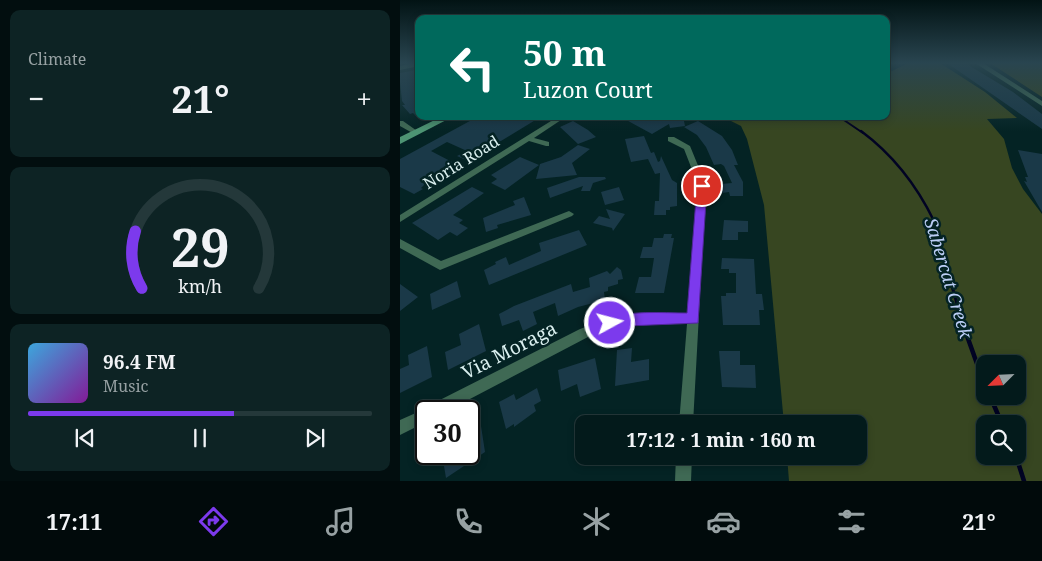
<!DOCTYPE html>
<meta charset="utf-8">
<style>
body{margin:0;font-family:"Noto Serif",serif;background:#0d2324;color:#f1f3f6;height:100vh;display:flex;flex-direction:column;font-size:19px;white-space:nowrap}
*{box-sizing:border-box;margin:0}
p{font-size:16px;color:#97a1a3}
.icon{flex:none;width:28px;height:28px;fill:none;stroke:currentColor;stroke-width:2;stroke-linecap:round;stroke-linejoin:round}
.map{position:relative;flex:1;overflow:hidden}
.drawer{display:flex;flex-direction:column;gap:10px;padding:10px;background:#020e0f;width:400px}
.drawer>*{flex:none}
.banner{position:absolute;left:15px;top:15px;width:475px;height:105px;border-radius:10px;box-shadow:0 2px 8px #0003,0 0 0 1px #24383a;background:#00695c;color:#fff;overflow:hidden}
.needle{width:32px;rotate:246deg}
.tools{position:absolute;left:576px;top:355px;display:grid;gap:10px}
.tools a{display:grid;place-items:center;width:50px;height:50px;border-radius:10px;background:#031a1b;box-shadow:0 2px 8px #0003,0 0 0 1px #24383a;font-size:25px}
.speed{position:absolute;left:15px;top:400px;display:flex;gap:10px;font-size:25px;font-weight:700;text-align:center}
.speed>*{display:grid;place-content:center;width:65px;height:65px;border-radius:50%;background:#031a1b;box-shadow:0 2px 8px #0003,0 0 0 1px #24383a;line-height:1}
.speed .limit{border:2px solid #111;border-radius:8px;background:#fff;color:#111}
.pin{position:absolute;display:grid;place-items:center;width:42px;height:42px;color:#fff;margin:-21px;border:2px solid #fff;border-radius:50%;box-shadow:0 1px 5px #0007}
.me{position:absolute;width:55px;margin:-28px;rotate:83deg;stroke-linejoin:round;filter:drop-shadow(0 0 4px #0008)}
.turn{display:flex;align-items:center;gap:18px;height:105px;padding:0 25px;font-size:22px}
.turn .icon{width:65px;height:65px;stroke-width:2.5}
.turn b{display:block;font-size:35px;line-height:42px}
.big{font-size:38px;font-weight:700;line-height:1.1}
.drawer .tile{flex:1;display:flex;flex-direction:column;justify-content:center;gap:8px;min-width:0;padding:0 18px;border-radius:10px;background:#0d2324}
.drawer .dial{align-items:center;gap:0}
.dial svg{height:130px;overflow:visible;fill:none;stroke:#24383a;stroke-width:7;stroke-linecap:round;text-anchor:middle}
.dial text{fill:#f1f3f6;stroke:none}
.song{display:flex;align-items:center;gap:15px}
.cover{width:60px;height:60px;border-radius:8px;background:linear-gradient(135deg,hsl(200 70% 55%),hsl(290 70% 35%))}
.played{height:5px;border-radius:2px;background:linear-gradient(90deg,#7c3aed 60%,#24383a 60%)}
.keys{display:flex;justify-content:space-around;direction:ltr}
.heat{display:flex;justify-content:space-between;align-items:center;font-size:28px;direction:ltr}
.trip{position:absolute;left:175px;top:415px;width:292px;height:50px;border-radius:10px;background:#031a1b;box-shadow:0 2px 8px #0003,0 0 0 1px #24383a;font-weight:700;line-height:50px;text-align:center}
.tab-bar{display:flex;height:80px;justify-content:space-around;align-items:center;background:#010a0b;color:#97a1a3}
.tab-bar .icon{width:35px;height:35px}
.tab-bar .selected{color:#7c3aed}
.tab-bar b{font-size:22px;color:#f1f3f6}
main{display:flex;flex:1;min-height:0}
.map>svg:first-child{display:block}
.green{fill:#374621;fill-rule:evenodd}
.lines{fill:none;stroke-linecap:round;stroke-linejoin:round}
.stream-far3{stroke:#010323;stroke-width:2}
.stream-far2{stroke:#010323;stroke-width:2.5}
.stream-far1{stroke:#010323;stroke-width:3}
.stream{stroke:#010323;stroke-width:4.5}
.building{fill:#1a3948}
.minor{fill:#3f6954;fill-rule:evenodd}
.secondary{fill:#4d9473;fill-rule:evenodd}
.route{fill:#7c3aed;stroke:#51269a}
.labels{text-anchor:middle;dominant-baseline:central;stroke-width:5;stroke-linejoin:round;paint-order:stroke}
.street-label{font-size:16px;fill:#daefef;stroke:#042324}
.water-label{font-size:18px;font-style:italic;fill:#bccef6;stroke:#042324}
.near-street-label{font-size:19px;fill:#daefef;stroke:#042324}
</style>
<main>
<section class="drawer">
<div class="tile"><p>Climate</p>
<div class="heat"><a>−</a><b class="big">21°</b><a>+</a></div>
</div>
<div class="tile dial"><svg viewBox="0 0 100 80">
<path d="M14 69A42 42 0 1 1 86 69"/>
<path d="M14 69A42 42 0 0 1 10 34" stroke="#7c3aed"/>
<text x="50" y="56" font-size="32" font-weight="700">29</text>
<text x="50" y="72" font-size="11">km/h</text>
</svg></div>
<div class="tile">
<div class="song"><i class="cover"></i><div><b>96.4 FM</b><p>Music</p></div></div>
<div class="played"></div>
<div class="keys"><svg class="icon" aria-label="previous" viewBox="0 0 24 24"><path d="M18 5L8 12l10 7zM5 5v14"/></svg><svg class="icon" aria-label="pause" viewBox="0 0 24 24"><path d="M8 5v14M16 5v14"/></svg><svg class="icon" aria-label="next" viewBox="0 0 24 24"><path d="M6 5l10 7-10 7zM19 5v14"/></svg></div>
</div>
</section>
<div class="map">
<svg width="642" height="481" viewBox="0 0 642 481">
<rect width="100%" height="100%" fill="#042324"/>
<path class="green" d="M508 63H540L585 92 617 118 587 119 604 139 612 168 623 189 642 214V481H389L387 456H459V424H384L364 205 347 139 341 126 321 116H486V74ZM585 364H618V396H585ZM585 424H618V456H585Z
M590 63H642V97Z"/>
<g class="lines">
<path class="stream-far3" d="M438 116 463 133"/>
<path class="stream-far2" d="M461 131C492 154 517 186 534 221"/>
<path class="stream-far1" d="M533 220 566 335"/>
<path class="stream" d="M566 333 585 386
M590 396 602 424
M616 456 624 481"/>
</g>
<path class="building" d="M547 63H565L613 92 642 114V129Z
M16 70 19 73V119L13 113 10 114 2 105H5L2 101 0 82V73Z
M79 116H104L115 121 123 116H142L68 161 57 156 67 151 47 142 31 151 54 163 45 168 51 172 24 185 21 188 23 189 14 194 0 187V159Z
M219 116H283L285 126 270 128 269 124 252 134Z
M173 121 188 130 196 137 178 144 160 127Z
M298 121 322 136 332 150 338 165H334L343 182V196H330L329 192 322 193 321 184 332 183 324 166 321 164 314 165 306 147 297 135 284 127Z
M244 136 251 153 254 152 258 162 260 161 261 156 272 180 277 183V206L270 207V210H266V215H254L255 201H259L260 173 255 174 248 159 231 162 228 151 225 139Z
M178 145 190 149 172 163 177 175 136 179 140 164 161 157Z
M618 150 642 154V212L624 181 627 182 625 177H628Z
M120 157 139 165 105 190 91 183 97 179 91 175Z
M179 177H205L206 179 193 183 190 191H181L183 186 150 198 147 188Z
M72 187 84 193 53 215 63 220 59 223 68 228 57 236 50 232 38 240 12 223Z
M219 187 224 200 205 205 201 192Z
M124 197 131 215 97 225 98 228 86 232 83 218 115 205 113 201Z
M206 209 225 214 213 231 212 228 193 223 199 216 210 219Z
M324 220 348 221V232H338V240H322Z
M179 230 187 245 89 285 84 270 96 264 95 262 106 257 109 265 141 251 139 243Z
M264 234H272L271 238H274L264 293H235L239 277H251L254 258H240L243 247H252L254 238H263Z
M322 258 354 259 356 294H362L364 310H359L360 325H323L321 296H326V293H336V273H329V269H321Z
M217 267 221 270 223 279 218 280V284L208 287V291L204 292 205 300 178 307 158 316 155 303 133 312 137 324 123 331 119 320 102 326 99 314 114 306 171 284 173 292 190 287 189 278 207 271 210 274Z
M57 281 61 297 32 310 30 294Z
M0 284 18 297 0 311Z
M79 324 86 351 48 370 45 352 61 345 59 334Z
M27 346 32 377 0 393V369L9 365 8 355Z
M232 348 231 362 249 359V380L215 386 217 350Z
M319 351H340V365H355L356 388 322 387Z
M195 358 201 389 180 397 177 384 161 391 158 370Z
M137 388 141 401 134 405 136 411 114 427V424L106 429 99 402 114 394 116 400Z
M79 413 85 452 46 478 42 454H69V419Z
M318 456H360L361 466 318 465Z"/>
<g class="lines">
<path class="minor" d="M13 63H19V66L0 70V66Z
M575 63H583L642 101V106Z
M159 116H167L134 138 149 142V146H146L129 141 0 222V215Z
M0 121H3L20 133 16 135 0 126Z
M268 137H274L290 146 306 185 293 424H279L287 324 227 325 210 328 188 337 47 411H26V422L0 435V420L27 408 28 406 180 329 210 318 227 315 287 314 298 185 284 149 268 141Z
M169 211 174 214 172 216 40 270 0 248V239L41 261Z
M276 456H292L291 481H275Z"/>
<path class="secondary" d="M43 116H54L0 144V137Z"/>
</g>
<linearGradient id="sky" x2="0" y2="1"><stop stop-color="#021314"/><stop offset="0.48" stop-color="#294550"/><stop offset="1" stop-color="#294550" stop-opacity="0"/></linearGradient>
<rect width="642" height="131" fill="url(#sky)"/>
<path class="route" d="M302 182 307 186 298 323 227 326 210 329 205 328 203 323 205 319C230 310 261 313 287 313L297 186Z"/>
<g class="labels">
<g class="street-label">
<text transform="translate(61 162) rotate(-32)">Noria Road</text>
</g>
<g class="water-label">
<text transform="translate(549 278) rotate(73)">Sabercat Creek</text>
</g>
<g class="near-street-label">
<text transform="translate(109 350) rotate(-27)">Via Moraga</text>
</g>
</g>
</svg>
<div class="tools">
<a><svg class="needle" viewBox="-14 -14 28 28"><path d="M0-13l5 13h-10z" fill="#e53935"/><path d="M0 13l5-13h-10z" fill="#97a1a3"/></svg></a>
<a><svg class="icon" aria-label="search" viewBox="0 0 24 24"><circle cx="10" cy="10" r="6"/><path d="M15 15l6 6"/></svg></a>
</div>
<div class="speed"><div class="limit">30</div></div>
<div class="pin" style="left:302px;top:186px;background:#d93025"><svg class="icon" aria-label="arrive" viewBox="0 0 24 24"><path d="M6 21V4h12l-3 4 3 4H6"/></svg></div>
<svg class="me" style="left:210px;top:323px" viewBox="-20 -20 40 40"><circle r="17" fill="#7c3aed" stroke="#fff" stroke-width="3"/><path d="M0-11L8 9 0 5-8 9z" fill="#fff"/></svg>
<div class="trip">17:12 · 1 min · 160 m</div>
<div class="banner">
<div class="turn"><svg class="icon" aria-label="left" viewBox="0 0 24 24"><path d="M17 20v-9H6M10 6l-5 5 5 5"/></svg><div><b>50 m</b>Luzon Court</div></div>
</div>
</div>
</main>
<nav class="tab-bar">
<b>17:11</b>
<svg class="icon selected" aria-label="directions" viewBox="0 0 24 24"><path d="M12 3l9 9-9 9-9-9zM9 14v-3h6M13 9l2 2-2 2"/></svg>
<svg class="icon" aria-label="music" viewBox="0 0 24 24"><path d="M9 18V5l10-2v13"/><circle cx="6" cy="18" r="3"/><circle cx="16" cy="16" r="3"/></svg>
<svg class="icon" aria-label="phone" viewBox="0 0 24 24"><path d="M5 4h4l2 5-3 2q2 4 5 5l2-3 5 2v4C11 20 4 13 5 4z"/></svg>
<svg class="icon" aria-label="climate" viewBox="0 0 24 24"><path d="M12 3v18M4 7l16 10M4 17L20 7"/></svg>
<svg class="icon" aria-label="car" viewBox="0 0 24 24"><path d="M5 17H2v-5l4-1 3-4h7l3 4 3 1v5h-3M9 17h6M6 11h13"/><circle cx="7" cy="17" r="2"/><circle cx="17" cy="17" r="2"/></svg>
<svg class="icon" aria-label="filters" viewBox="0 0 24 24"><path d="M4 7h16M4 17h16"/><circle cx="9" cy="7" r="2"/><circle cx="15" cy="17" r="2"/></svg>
<b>21°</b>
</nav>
